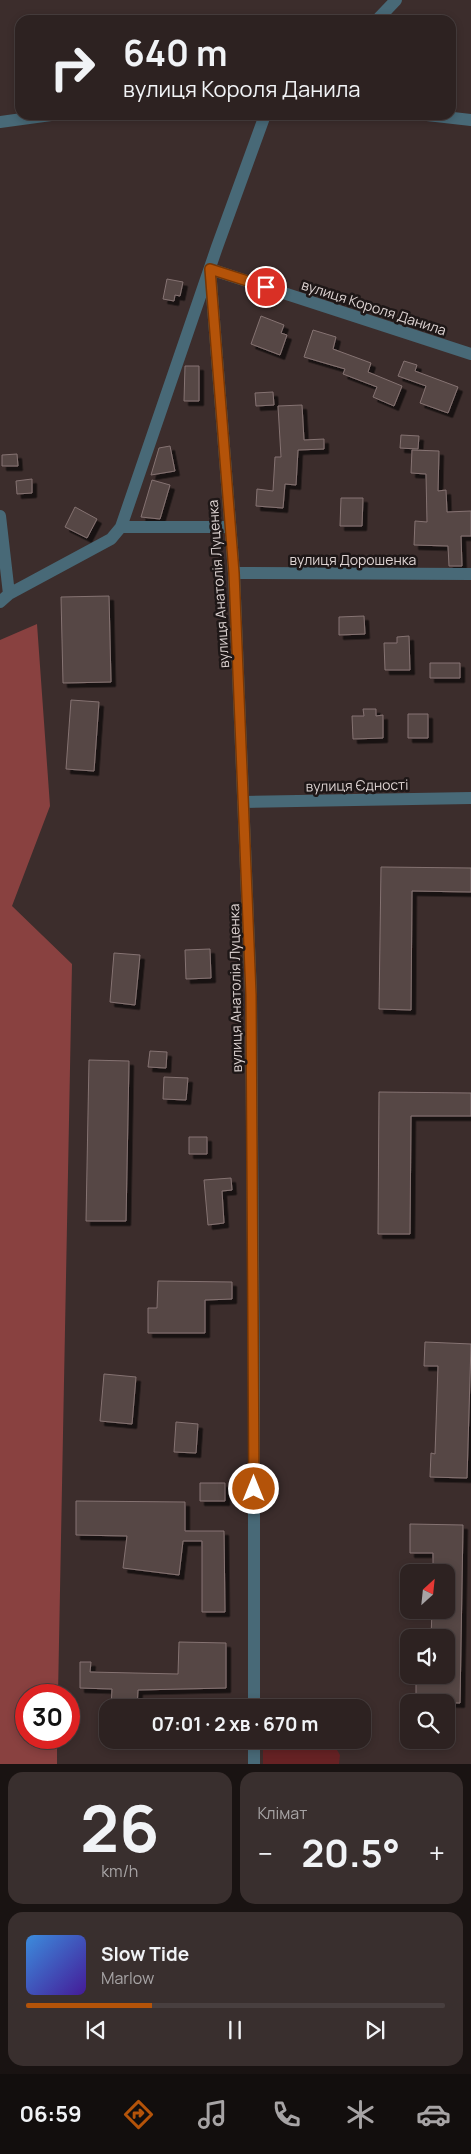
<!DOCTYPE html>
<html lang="uk">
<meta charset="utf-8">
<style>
body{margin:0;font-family:Manrope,sans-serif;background:#392f2e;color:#f1f3f6;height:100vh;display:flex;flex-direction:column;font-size:19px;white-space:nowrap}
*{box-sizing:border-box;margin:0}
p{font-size:16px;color:#a7a4a5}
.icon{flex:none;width:28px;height:28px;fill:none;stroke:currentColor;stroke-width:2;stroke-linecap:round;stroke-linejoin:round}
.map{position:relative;height:1764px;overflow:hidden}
.panel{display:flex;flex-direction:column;gap:8px;padding:8px;background:#191312;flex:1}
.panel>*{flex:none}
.top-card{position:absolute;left:15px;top:15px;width:441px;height:105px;border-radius:15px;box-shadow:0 2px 8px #0003,0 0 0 1px #483f3f;background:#2d2221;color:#f1f3f6;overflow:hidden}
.needle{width:32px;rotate:27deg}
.fabs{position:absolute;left:400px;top:1564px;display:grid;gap:10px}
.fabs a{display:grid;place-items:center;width:55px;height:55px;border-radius:10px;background:#2d2221;box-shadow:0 2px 8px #0003,0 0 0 1px #483f3f;font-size:25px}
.speed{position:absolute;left:15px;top:1684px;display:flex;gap:10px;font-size:25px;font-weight:700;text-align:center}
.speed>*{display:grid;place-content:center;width:65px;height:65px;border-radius:50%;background:#2d2221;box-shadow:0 2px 8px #0003,0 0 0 1px #483f3f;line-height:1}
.speed .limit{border:8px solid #d22;background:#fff;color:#111}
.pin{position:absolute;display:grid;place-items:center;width:42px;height:42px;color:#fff;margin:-21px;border:2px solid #fff;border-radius:50%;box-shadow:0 1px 5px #0007}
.me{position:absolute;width:55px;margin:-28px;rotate:0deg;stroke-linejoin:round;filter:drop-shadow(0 0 4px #0008)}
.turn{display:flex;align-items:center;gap:18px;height:105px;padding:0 25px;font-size:22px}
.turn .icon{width:65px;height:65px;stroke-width:2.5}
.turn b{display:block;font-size:35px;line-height:42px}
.big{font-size:38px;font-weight:700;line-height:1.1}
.panel .tile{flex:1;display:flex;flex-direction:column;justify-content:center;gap:8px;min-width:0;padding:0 18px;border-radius:15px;background:#392f2e}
.panel .dial{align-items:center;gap:0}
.dial b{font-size:65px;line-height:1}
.song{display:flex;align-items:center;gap:15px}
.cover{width:60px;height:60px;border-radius:8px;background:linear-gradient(135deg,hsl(210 70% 55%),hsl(260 70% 35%))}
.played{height:5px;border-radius:2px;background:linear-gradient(90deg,#b45309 30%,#483f3f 30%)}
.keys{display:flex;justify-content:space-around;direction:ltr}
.heat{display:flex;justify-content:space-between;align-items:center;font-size:28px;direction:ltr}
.panel .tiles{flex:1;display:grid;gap:8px;grid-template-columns:1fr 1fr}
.tile:last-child{grid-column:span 2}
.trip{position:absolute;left:99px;top:1699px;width:272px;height:50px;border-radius:15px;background:#2d2221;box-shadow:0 2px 8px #0003,0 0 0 1px #483f3f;font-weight:700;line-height:50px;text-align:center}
.tab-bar{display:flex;height:80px;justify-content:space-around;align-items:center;background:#120e0d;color:#a7a4a5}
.tab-bar .icon{width:35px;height:35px}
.tab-bar .current{color:#b45309}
.tab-bar b{font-size:22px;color:#f1f3f6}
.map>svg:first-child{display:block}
.green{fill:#662224}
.forest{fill:#894140}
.building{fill:#564645;stroke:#857372;filter:url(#shadow)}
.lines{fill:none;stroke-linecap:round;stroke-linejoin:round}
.street{stroke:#486977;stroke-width:12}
.route-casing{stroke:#753606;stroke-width:12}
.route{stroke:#b45309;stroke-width:9}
.labels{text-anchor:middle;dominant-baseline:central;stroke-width:5;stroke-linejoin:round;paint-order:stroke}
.street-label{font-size:14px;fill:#ded4d3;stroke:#1e1717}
</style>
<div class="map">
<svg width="471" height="1764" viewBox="0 0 471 1764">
<defs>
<filter id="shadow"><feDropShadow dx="4.5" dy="4.5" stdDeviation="0" flood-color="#0009"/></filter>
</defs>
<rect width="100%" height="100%" fill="#3c2d2c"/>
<path class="green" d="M263 1740H299L300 1743 309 1740H331L340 1755 339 1764H263Z"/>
<path class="forest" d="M37 624 50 806 12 906 72 964 58 1695H26V1738H57V1764H0V640Z"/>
<path class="building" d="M167 279 183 282 180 296 175 295 174 301 163 299Z
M261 316 284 325 281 333 287 335 280 355 251 344Z
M313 330 336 337 333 349 371 363 368 372 402 386 394 406 373 397 377 387 343 374 345 369 304 357Z
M404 361 417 365 415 371 458 387 448 413 420 403 426 386 398 376Z
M185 366H199V401H184Z
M273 392 274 405 256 406 255 393Z
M302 405 304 440 324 439V449L298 450 296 485 285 484 283 508 256 506 257 489 273 491 275 457H281L278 406Z
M401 435 419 436 418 449 400 448Z
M170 446 175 471 151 475 159 448Z
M412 450 439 451 438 491 446 490 447 512 471 511V536H461L462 566H449L448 546 414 545 415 521 427 522 426 474 411 473Z
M17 454 18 466H2V455Z
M32 479V493L17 494 16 481Z
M152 480 170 485 160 519 141 517Z
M341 498H363L362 526H340Z
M75 507 97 519 87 538 65 527Z
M109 596 111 682 63 683 61 597Z
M364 616 365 634 339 635V617Z
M409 636 410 670H385L384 643H397V637Z
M430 663H460V678H430Z
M71 700 99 702 94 771 66 769Z
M363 709H376V716L383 715V738L353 739 352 716H364Z
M408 714H428V738H408Z
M381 867 471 868V892L412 891 411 1010 379 1009Z
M210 949 211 978 186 979 185 950Z
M114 953 140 955 135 1005 110 1002Z
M150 1051 167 1052 166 1068 148 1067Z
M89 1060 129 1061 126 1221H86Z
M164 1077 188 1078 186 1100 163 1099Z
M379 1092 471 1093V1116H411L410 1234H378Z
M189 1137H207V1154H189Z
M231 1178 232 1190 222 1191 224 1223 208 1225 204 1180Z
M158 1281 232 1282V1299L205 1300V1333H148V1308H157Z
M425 1342 471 1344 467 1478 430 1477 431 1453 435 1454 438 1366H424Z
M104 1374 136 1377 132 1424 100 1421Z
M176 1422 198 1424 196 1453 174 1452Z
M200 1483H225V1501H200Z
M76 1501 185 1502V1531H224L225 1612H202V1541H183L179 1575 123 1568 127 1536 76 1535Z
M410 1524 463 1525 460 1703 416 1702V1678H431V1675H446V1638H431L432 1610H446V1572H433V1553H410Z
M179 1642 226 1643V1688L138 1690 137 1708H111L112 1689 80 1688V1662H91L90 1672 178 1674Z"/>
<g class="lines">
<path class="street" d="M377 20 396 0
M427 115 471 120
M0 122 51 115
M210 269 234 573 251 995 254 1389V1708
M210 269 471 354
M0 516 9 594
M121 527H230
M234 573 471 574
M0 602 9 594 111 539 121 527 217 247 265 115
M243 802 471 798
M254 1740V1764"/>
</g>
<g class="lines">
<g class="route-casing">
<path id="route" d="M254 1489 251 995 234 573 210 269 266 287"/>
</g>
<use href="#route" class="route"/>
</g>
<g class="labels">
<g class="street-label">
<text transform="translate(374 307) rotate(18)">вулиця Короля Данила</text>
<text x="353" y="559">вулиця Дорошенка</text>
<text transform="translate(218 584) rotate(-94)">вулиця Анатолія Луценка</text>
<text transform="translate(357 785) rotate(-1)">вулиця Єдності</text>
<text transform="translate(235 988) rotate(-91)">вулиця Анатолія Луценка</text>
</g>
</g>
</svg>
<div class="fabs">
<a><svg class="needle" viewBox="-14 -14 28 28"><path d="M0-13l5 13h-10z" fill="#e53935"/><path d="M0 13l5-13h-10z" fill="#a7a4a5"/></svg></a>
<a><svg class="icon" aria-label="sound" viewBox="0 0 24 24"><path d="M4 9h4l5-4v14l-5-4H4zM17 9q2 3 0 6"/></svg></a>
<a><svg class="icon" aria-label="search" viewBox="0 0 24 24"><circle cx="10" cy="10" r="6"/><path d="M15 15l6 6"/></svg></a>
</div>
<div class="speed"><div class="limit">30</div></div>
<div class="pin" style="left:266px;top:287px;background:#d93025"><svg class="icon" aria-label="arrive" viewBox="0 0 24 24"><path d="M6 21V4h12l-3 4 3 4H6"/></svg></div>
<svg class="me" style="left:254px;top:1489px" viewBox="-20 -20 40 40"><circle r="17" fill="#b45309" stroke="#fff" stroke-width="3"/><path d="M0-11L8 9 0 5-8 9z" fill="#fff"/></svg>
<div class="trip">07:01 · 2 хв · 670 m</div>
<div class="top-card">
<div class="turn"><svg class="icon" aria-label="right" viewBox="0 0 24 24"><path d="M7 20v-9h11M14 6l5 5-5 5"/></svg><div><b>640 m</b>вулиця Короля Данила</div></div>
</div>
</div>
<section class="panel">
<div class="tiles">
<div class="tile dial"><b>26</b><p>km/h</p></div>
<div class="tile"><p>Клімат</p>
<div class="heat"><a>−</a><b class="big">20.5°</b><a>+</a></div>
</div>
<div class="tile">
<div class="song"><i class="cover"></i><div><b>Slow Tide</b><p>Marlow</p></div></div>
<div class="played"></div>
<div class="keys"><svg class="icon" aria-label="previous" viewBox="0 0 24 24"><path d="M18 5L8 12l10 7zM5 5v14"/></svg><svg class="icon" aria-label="pause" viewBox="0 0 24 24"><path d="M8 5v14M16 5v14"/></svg><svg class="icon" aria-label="next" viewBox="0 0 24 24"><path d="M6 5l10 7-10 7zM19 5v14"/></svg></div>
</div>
</div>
</section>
<nav class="tab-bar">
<b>06:59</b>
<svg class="icon current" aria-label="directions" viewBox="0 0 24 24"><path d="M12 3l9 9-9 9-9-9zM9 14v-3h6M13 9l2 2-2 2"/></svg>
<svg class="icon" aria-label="music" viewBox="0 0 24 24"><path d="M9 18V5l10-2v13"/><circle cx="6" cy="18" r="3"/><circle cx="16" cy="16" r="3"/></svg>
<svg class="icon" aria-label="phone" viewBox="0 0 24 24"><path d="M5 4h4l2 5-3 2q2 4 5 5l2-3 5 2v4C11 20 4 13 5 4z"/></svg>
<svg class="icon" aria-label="climate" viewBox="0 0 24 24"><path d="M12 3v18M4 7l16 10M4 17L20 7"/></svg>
<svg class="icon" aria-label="car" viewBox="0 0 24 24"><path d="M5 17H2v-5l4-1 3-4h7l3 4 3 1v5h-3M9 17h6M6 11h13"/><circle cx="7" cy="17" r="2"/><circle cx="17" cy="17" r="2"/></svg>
</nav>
